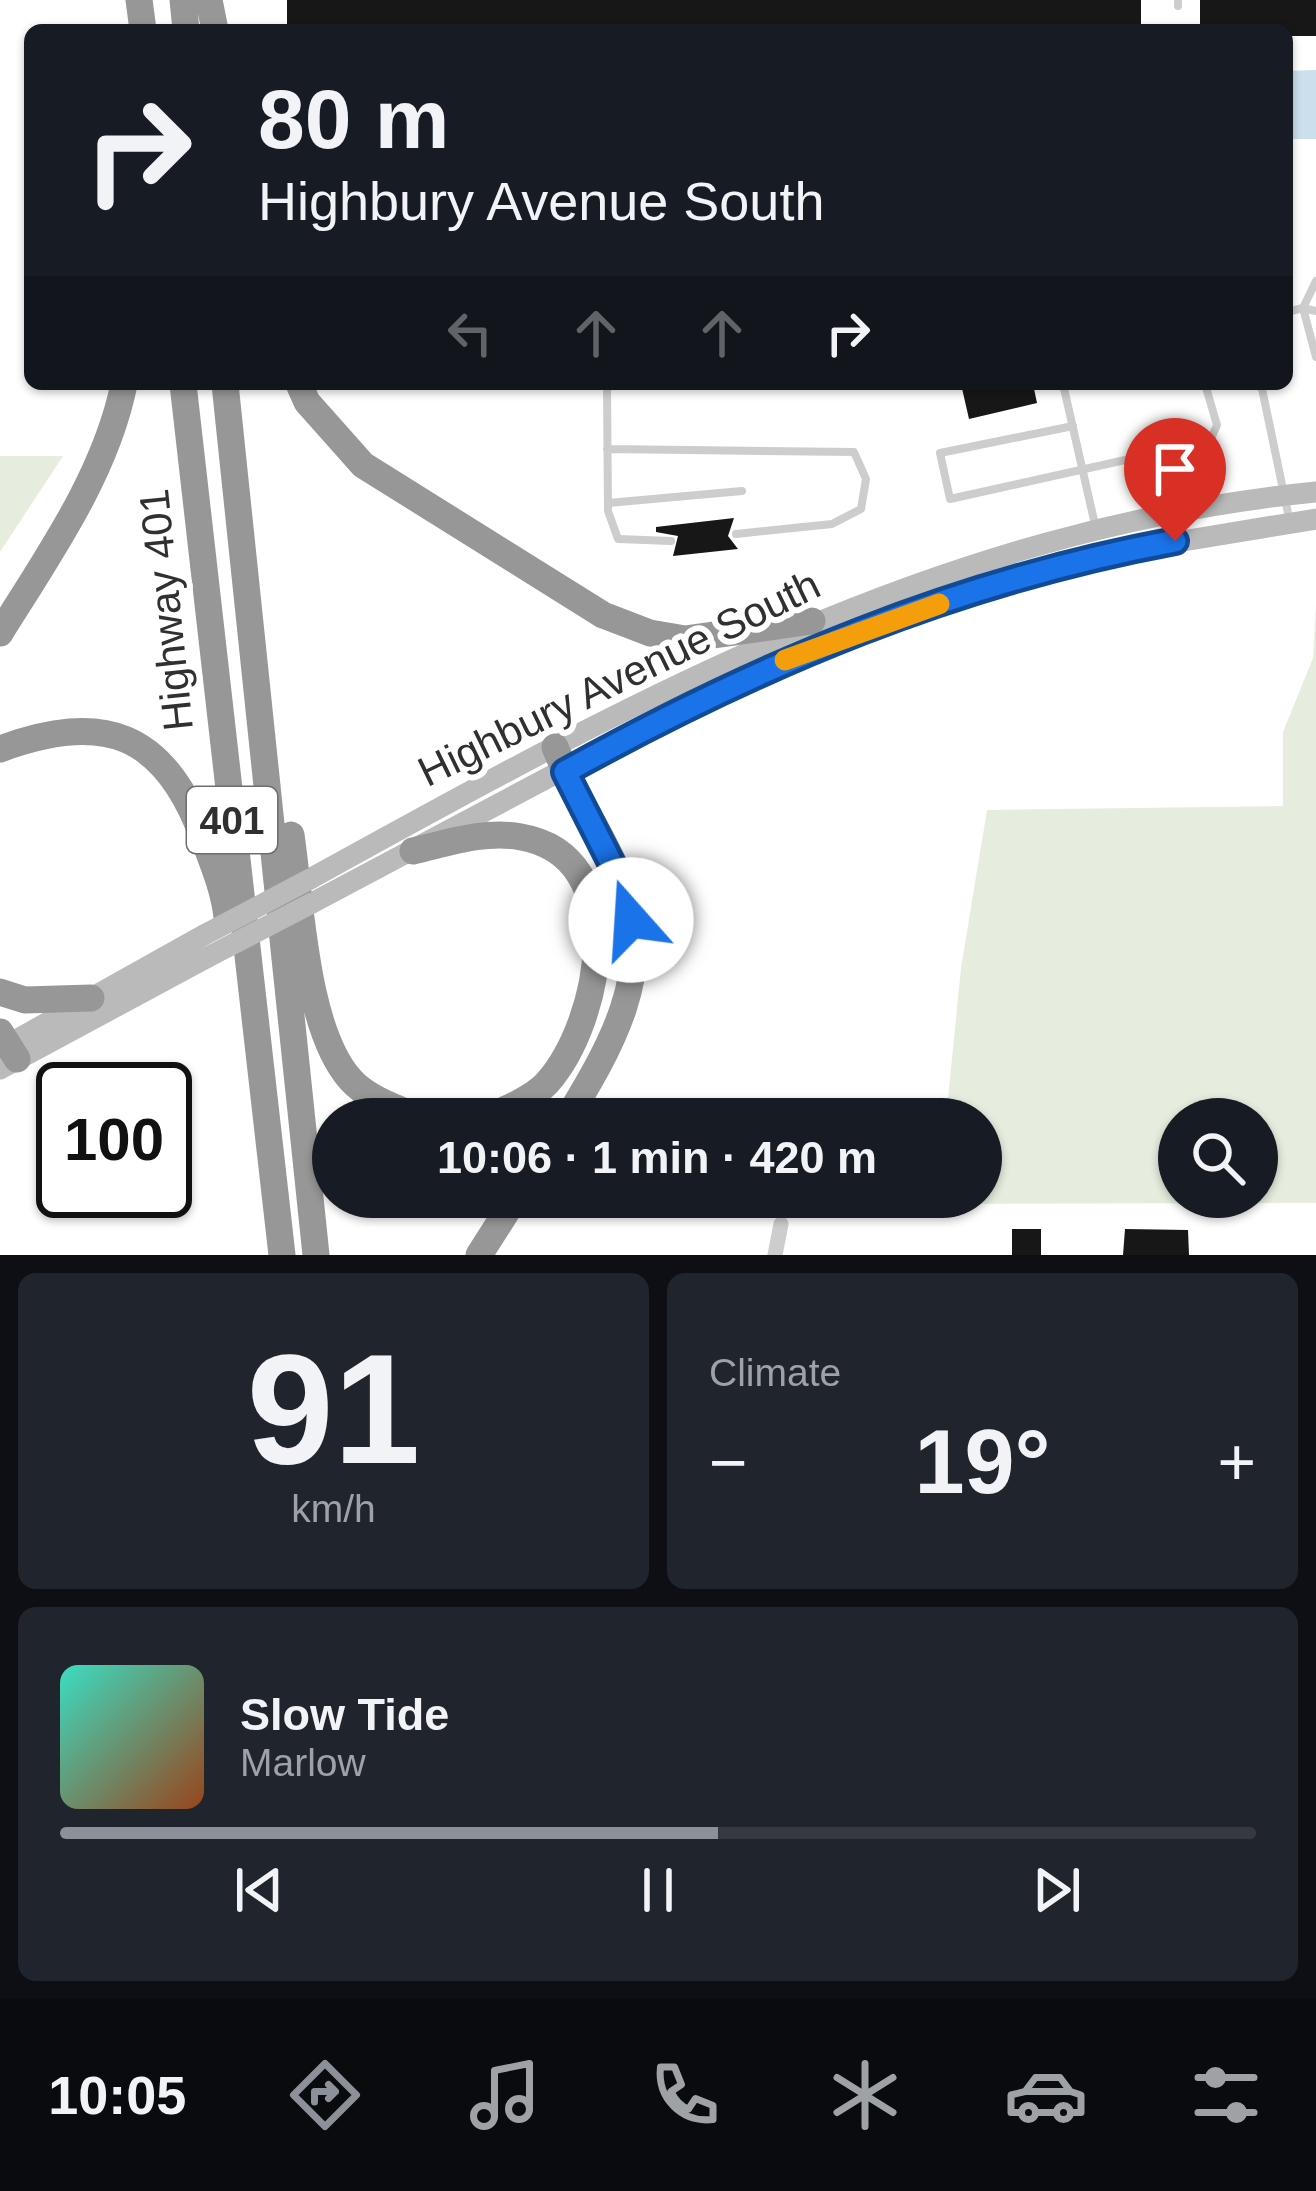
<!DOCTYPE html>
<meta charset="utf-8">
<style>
body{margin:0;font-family:Helvetica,sans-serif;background:#20242c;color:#f1f3f6;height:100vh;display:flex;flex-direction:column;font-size:45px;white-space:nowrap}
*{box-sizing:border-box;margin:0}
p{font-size:39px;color:#9ea1a6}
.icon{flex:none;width:66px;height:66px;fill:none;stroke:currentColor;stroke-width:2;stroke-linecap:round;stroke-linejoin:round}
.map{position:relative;height:1255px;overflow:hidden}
.side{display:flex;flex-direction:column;gap:18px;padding:18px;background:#0d0f14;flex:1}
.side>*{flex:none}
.top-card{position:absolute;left:24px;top:24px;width:1269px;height:366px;border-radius:18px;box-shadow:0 3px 9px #0004;background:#171b24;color:#f1f3f6;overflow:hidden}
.fabs{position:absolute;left:1158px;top:1098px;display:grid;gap:24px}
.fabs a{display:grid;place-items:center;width:120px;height:120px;border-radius:50%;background:#171b24;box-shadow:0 3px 9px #0004;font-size:60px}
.speed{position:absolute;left:36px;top:1062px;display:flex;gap:24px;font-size:60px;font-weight:700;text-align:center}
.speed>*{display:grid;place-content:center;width:156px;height:156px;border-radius:50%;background:#171b24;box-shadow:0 3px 9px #0004;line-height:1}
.speed .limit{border:6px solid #111;border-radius:18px;background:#fff;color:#111}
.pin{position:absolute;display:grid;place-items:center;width:102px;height:102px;color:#fff;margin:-123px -51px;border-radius:50% 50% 50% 0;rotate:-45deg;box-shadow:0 0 12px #0007}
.pin .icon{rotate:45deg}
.me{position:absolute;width:132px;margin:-66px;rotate:341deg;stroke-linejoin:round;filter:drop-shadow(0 0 9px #0008)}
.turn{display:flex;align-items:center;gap:42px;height:252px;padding:0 36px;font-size:54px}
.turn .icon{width:156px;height:156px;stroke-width:2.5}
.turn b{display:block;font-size:84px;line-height:102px}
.lanes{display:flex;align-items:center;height:114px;padding:0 36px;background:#0003;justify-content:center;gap:60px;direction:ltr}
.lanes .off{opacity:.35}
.big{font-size:90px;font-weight:800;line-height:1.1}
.side .card{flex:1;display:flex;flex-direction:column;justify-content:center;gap:18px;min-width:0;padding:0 42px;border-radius:18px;background:#20242c}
.side .dial{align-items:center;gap:0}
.dial b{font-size:156px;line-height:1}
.song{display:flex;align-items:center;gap:36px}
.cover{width:144px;height:144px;border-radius:18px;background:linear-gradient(135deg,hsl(170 70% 55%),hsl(20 70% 35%))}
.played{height:12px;border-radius:6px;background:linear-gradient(90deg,#8c9099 55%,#363941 55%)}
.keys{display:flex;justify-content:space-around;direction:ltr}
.heat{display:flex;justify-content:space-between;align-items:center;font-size:66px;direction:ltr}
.side .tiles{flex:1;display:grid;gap:18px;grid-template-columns:1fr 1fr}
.card:last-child{grid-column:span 2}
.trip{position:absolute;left:312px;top:1098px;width:690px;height:120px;border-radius:60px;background:#171b24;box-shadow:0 3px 9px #0004;font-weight:800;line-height:120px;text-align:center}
.tab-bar{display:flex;height:192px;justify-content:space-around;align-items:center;background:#090b0e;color:#9ea1a6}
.tab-bar .icon{width:84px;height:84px}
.tab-bar .on{color:#8c9099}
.tab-bar b{font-size:54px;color:#f1f3f6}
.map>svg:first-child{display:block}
.green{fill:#e6edde;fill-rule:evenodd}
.water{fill:#cbdfec}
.building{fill:#171717}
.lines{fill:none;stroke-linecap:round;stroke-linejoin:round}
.lane{stroke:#cdcdcd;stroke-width:8}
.street{stroke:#cdcdcd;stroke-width:15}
.secondary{stroke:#bababa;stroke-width:21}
.highway{stroke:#979797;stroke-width:27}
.secondary-bridge{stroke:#bababa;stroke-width:21}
.route-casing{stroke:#114b97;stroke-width:30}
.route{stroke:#1a73e8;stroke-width:21}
.slow{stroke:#f59e0b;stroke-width:21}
.labels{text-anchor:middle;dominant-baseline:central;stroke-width:12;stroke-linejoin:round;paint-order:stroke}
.shield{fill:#fff;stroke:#6e6e6e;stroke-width:3}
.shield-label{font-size:39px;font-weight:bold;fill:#303030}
.street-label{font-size:42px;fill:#303030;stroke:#fff}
</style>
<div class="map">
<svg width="1316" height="1255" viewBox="0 0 1316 1255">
<rect width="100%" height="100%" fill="#fff"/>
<path class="green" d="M0 456H63L0 552Z
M1316 605V1203L937 1204 938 1197H981V1119H946L961 968 987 810 1283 806V732L1313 658ZM1179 1119H1257V1197H1179Z"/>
<path class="water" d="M1316 70V139H1287V71Z"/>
<path class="building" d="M287 0H1141V30H287Z
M1200 0H1316V36H1287V30H1200Z
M961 384H1033L1037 403 969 419Z
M734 518 728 536 738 549 673 556 678 536 656 532V527Z
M1012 1229H1041V1255H1012Z
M1125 1229 1188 1230 1189 1255H1123Z"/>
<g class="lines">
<path class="lane" d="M1178 0V6
M1316 311 1303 308 1316 357
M1287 312 1303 308 1316 281
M607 384 608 511 618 539 671 541
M1063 384 1096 529
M1261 384 1289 518
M1073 426 940 453 950 499 1210 441 1217 425 1205 384
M607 449 854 452 866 479 861 509 832 524 736 534
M608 503 742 491"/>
<path class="street" d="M775 1255 781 1224"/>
<path class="secondary" d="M310 879C632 701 942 529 1316 492
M312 903 713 690 820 645 1098 555 1316 519
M0 1049 204 935
M0 1069 208 957"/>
<path class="highway" d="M139 0 143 30
M183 0 186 30
M209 0 215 30
M183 384 282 1255
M225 384 316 1255
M299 384 307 402 363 465 603 615 650 633 685 639 812 621
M0 633C48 556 106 474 124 384
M555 747C574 796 606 839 624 887 655 973 610 1048 567 1119
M0 749C103 711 164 732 203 837 213 864 224 889 227 917
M291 835C301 902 305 1028 350 1079 367 1099 399 1109 423 1119
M413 851C448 843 485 830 521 837 632 856 602 1021 547 1083 532 1099 504 1110 483 1119
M0 992 25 1000 91 998
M0 1032 17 1059
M479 1255 516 1197"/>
<path class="secondary-bridge" d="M204 935 310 879
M208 957 312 903"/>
</g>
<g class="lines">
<g class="route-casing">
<path id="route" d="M631 920 624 888 565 772C760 664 955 582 1175 541"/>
</g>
<use href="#route" class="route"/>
<path class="slow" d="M785 660 939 604"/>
</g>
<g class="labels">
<rect class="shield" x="187" y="787" width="90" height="66" rx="9"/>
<g class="shield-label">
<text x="232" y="820">401</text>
</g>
<g class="street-label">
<text transform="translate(166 610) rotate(-96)">Highway 401</text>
<text transform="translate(619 678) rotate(-26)">Highbury Avenue South</text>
</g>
</g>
</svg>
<div class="fabs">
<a><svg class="icon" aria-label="search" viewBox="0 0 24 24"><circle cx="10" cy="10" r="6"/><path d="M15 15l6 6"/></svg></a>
</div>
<div class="speed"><div class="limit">100</div></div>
<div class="pin" style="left:1175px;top:541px;background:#d93025"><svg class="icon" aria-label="arrive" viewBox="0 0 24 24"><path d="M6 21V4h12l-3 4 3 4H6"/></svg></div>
<svg class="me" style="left:631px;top:920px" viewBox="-20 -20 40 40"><circle r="19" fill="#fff"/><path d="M0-13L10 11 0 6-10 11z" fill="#1a73e8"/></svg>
<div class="trip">10:06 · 1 min · 420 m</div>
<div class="top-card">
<div class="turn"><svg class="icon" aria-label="right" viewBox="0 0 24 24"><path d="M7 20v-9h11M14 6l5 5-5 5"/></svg><div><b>80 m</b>Highbury Avenue South</div></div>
<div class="lanes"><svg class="icon off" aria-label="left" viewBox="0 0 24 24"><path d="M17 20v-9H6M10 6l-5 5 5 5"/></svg><svg class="icon off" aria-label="ahead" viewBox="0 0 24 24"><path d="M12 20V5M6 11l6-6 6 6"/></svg><svg class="icon off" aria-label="ahead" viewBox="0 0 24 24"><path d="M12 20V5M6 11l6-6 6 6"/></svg><svg class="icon" aria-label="right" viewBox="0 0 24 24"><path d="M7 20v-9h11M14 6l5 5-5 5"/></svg></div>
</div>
</div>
<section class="side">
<div class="tiles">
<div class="card dial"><b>91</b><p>km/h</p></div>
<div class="card"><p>Climate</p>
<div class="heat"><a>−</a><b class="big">19°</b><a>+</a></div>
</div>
<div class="card">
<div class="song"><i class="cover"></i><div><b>Slow Tide</b><p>Marlow</p></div></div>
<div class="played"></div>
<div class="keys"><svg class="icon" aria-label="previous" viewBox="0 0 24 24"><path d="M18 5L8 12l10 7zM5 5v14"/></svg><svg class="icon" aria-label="pause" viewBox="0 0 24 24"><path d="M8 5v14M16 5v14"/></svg><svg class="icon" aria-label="next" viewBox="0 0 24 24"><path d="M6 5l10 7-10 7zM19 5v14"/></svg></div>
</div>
</div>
</section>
<nav class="tab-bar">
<b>10:05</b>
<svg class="icon on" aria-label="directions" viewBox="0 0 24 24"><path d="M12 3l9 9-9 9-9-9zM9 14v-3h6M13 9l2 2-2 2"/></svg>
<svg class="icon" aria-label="music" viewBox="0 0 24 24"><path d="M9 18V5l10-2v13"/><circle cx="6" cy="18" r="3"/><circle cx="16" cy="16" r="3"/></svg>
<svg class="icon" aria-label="phone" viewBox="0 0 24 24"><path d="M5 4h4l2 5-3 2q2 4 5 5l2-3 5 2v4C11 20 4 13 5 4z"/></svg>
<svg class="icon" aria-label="climate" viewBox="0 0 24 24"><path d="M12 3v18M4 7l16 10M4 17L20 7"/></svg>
<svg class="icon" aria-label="car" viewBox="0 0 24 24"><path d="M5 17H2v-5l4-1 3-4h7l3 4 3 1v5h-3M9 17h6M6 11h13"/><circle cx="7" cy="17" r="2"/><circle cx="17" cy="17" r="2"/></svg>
<svg class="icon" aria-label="filters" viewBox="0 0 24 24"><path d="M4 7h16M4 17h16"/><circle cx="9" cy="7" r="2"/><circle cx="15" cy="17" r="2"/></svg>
</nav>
